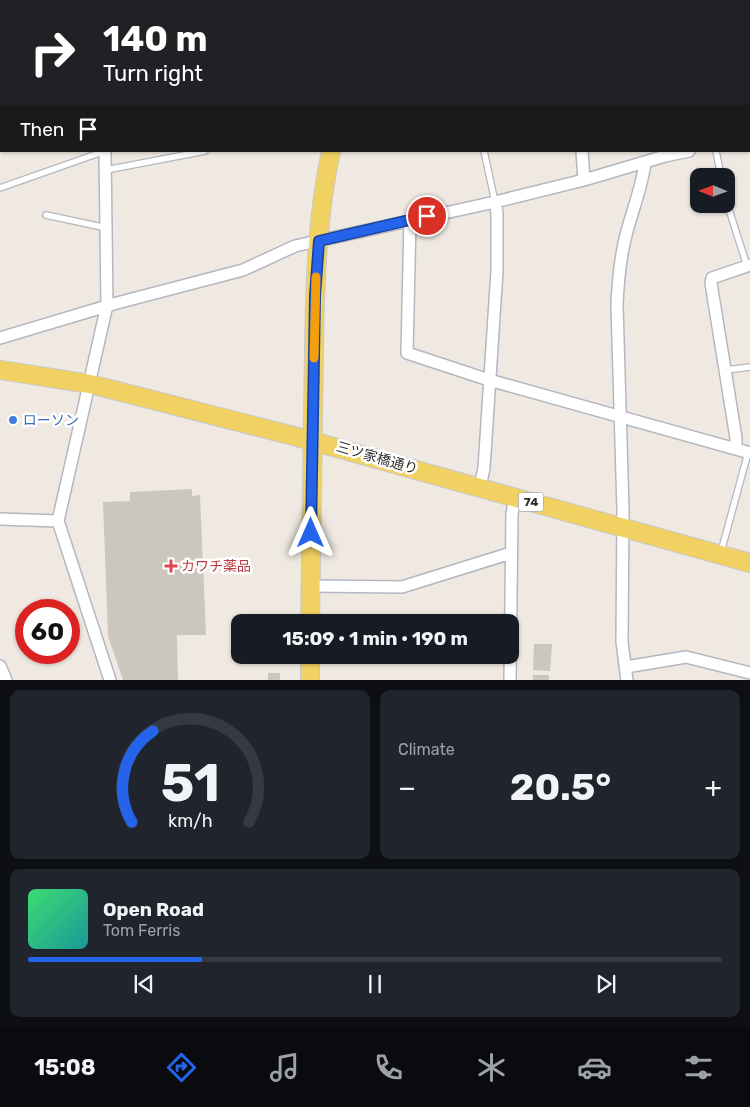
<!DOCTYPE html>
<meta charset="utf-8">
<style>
body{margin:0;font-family:Rubik,"Noto Sans JP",sans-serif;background:#20242c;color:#f1f3f6;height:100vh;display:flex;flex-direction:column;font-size:19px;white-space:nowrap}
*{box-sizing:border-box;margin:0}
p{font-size:16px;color:#9ea1a6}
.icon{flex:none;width:28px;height:28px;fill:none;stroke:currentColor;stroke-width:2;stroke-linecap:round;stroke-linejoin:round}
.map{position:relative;height:680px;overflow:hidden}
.panel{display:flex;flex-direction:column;gap:10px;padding:10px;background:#0d0f14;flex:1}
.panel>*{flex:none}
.hud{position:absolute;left:0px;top:0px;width:750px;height:152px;box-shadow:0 1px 4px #0004;background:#202124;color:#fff;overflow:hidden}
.needle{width:32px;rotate:271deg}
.buttons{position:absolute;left:690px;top:168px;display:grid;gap:10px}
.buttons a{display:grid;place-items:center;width:45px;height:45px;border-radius:10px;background:#171b24;box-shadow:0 1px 4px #0004;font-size:25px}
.speed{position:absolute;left:15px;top:599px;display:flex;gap:10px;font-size:25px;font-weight:700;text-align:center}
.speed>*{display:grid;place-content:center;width:65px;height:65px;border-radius:50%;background:#171b24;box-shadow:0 1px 4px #0004;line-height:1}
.speed .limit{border:8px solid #d22;background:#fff;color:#111}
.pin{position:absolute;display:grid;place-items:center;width:42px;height:42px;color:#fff;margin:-21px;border:2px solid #fff;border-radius:50%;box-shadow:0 1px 5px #0007}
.me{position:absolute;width:55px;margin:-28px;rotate:0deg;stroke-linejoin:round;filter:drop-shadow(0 0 4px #0008)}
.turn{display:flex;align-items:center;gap:18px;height:105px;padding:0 20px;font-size:22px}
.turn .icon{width:65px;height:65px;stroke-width:2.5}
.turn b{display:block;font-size:35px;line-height:42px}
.then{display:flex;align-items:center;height:48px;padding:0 20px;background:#0003;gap:10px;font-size:19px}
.big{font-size:38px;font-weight:700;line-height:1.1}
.panel .tile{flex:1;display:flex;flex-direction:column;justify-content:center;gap:8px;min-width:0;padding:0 18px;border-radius:10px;background:#20242c}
.panel .dial{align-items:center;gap:0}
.dial svg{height:130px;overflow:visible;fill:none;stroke:#363941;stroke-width:7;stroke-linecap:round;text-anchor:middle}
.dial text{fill:#f1f3f6;stroke:none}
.song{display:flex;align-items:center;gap:15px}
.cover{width:60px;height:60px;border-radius:8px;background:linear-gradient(135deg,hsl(140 70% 55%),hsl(180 70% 35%))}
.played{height:5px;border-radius:2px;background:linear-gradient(90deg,#2563eb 25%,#363941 25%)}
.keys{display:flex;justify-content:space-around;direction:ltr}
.heat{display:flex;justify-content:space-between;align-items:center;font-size:28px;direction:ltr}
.panel .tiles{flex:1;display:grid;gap:10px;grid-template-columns:1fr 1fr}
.tile:last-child{grid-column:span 2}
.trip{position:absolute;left:231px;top:614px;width:288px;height:50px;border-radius:10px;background:#171b24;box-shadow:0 1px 4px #0004;font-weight:700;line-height:50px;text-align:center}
.dock{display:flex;height:80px;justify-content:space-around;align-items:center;background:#090b0e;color:#9ea1a6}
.dock .icon{width:35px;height:35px}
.dock .on{color:#2563eb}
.dock b{font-size:22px;color:#f1f3f6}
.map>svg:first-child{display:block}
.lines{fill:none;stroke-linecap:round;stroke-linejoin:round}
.stream{stroke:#75cff0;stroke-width:4.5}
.building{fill:#cbc7bf}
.service-casing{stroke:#b4b7c1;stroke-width:8}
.minor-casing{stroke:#b4b7c1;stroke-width:14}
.primary-casing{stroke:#c9c9c9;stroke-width:20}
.service{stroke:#fff;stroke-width:5.5}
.minor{stroke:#fff;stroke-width:11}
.primary{stroke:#f2d163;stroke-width:18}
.route-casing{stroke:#184099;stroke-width:12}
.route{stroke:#2563eb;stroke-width:9}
.slow{stroke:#f59e0b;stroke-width:9}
.shop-dot{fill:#3f7fe0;stroke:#fff;stroke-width:2}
.health-dot{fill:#e0444e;stroke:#fff;stroke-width:2}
.labels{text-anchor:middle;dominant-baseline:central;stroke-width:5;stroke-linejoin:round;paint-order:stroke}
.shield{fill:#fff;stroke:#6d6d6d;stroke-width:1}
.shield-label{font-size:12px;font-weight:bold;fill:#2e2e2e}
.shop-label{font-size:14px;fill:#366cbe;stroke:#fff;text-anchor:start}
.street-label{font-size:14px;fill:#2e2e2e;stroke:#fff}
.health-label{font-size:14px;fill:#be3a42;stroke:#fff;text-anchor:start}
</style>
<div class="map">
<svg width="750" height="680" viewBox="0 0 750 680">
<rect width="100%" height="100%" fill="#efe9e1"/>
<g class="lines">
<path class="stream" d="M229 1 233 0"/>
</g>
<path class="building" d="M192 489V496L200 495 206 635H177L178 680H123L108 636 103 502 130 501V492Z
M534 644H552L550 671 533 670Z
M268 673H280V680H268Z
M533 675H549V680H533Z"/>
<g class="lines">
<g class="service-casing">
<path id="service" d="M294 0V1
M453 0V1
M749 45 750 44
M484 151 495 202
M716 151 721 176
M106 170 205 151
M0 188 105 151
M726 200 747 266
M46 215 107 228
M726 370 750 367
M721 552 748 453"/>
</g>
<g class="minor-casing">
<path id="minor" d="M63 0V1
M101 0V1
M567 0V1
M15 1 18 0
M203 1 207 0
M696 1V0
M0 10 1 9
M0 72 1 71
M749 138H750
M105 151 107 305 58 521 110 680
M582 151 584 180
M410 220 407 353 489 380 750 453
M0 338 117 303 243 270 295 246 495 202 584 180 665 156 689 151
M736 449V438L711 283 712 278 750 265
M480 487 484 468 497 271V213L495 202
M0 519 58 521
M311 586 402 587 511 553
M0 666 6 680
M626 667 686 657 750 673
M510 680 512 514 515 497
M627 680 622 642 623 510 617 305C618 281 620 258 626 235 632 211 642 187 645 163"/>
</g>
<g class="primary-casing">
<path id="primary" d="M366 1V0
M0 370 90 384 290 435 750 563
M310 622C312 531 312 440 314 348 315 283 317 216 331 151
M310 680V655"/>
</g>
<use href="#service" class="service"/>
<use href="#minor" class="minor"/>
<use href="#primary" class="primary"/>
</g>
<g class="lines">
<g class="route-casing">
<path id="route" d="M311 533 315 296 319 241 427 216"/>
</g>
<use href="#route" class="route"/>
<path class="slow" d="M314 358 316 277"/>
</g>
<circle class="shop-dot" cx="13" cy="420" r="5"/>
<path class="health-dot" d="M168.5 558.5h5v5h5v5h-5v5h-5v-5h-5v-5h5z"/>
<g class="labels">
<rect class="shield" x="518.5" y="492.5" width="25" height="19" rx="4"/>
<g class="shield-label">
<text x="531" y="502">74</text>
</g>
<g class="shop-label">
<text x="23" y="420">ローソン</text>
</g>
<g class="street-label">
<text transform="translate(377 458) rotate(16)">三ツ家橋通り</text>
</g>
<g class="health-label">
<text x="181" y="566">カワチ薬品</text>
</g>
</g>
</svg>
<div class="buttons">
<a><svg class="needle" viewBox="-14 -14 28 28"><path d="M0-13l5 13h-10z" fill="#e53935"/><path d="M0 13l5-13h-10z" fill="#9ea1a6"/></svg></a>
</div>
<div class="speed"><div class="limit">60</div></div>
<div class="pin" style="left:427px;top:216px;background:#d93025"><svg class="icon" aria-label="arrive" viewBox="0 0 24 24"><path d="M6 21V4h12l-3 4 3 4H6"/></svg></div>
<svg class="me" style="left:311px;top:533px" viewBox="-20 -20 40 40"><path d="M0-17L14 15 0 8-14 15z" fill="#2563eb" stroke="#fff" stroke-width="4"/></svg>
<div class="trip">15:09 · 1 min · 190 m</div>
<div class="hud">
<div class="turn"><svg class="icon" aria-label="right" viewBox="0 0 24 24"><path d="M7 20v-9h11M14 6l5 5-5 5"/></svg><div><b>140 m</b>Turn right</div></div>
<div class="then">Then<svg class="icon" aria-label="arrive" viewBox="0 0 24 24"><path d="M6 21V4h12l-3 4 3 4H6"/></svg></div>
</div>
</div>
<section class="panel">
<div class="tiles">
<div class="tile dial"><svg viewBox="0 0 100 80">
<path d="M14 69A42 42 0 1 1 86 69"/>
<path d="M14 69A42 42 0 0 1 27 13" stroke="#2563eb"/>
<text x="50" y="56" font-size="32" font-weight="700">51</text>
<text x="50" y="72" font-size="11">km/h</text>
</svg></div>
<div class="tile"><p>Climate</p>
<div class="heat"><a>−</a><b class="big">20.5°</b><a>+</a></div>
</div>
<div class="tile">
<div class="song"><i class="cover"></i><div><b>Open Road</b><p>Tom Ferris</p></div></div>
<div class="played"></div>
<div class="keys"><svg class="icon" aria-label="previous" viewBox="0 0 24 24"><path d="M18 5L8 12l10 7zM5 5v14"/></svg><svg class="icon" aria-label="pause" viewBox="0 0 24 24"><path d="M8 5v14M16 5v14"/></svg><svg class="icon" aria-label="next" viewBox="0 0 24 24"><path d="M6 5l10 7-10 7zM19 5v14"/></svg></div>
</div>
</div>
</section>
<nav class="dock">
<b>15:08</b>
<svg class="icon on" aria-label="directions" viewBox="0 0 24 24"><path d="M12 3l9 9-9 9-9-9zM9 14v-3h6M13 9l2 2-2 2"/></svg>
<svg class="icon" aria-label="music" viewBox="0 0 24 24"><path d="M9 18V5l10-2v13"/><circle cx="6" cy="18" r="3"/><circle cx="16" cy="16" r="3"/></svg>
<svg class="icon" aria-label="phone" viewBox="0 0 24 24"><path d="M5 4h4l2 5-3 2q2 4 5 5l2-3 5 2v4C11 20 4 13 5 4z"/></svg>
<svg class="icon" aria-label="climate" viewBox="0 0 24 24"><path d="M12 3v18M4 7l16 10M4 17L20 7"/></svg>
<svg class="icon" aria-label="car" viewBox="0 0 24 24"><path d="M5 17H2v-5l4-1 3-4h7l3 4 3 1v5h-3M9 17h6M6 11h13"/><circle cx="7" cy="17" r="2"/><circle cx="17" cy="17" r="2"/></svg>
<svg class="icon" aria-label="filters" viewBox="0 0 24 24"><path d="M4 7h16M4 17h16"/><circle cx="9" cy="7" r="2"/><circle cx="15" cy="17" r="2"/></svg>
</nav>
